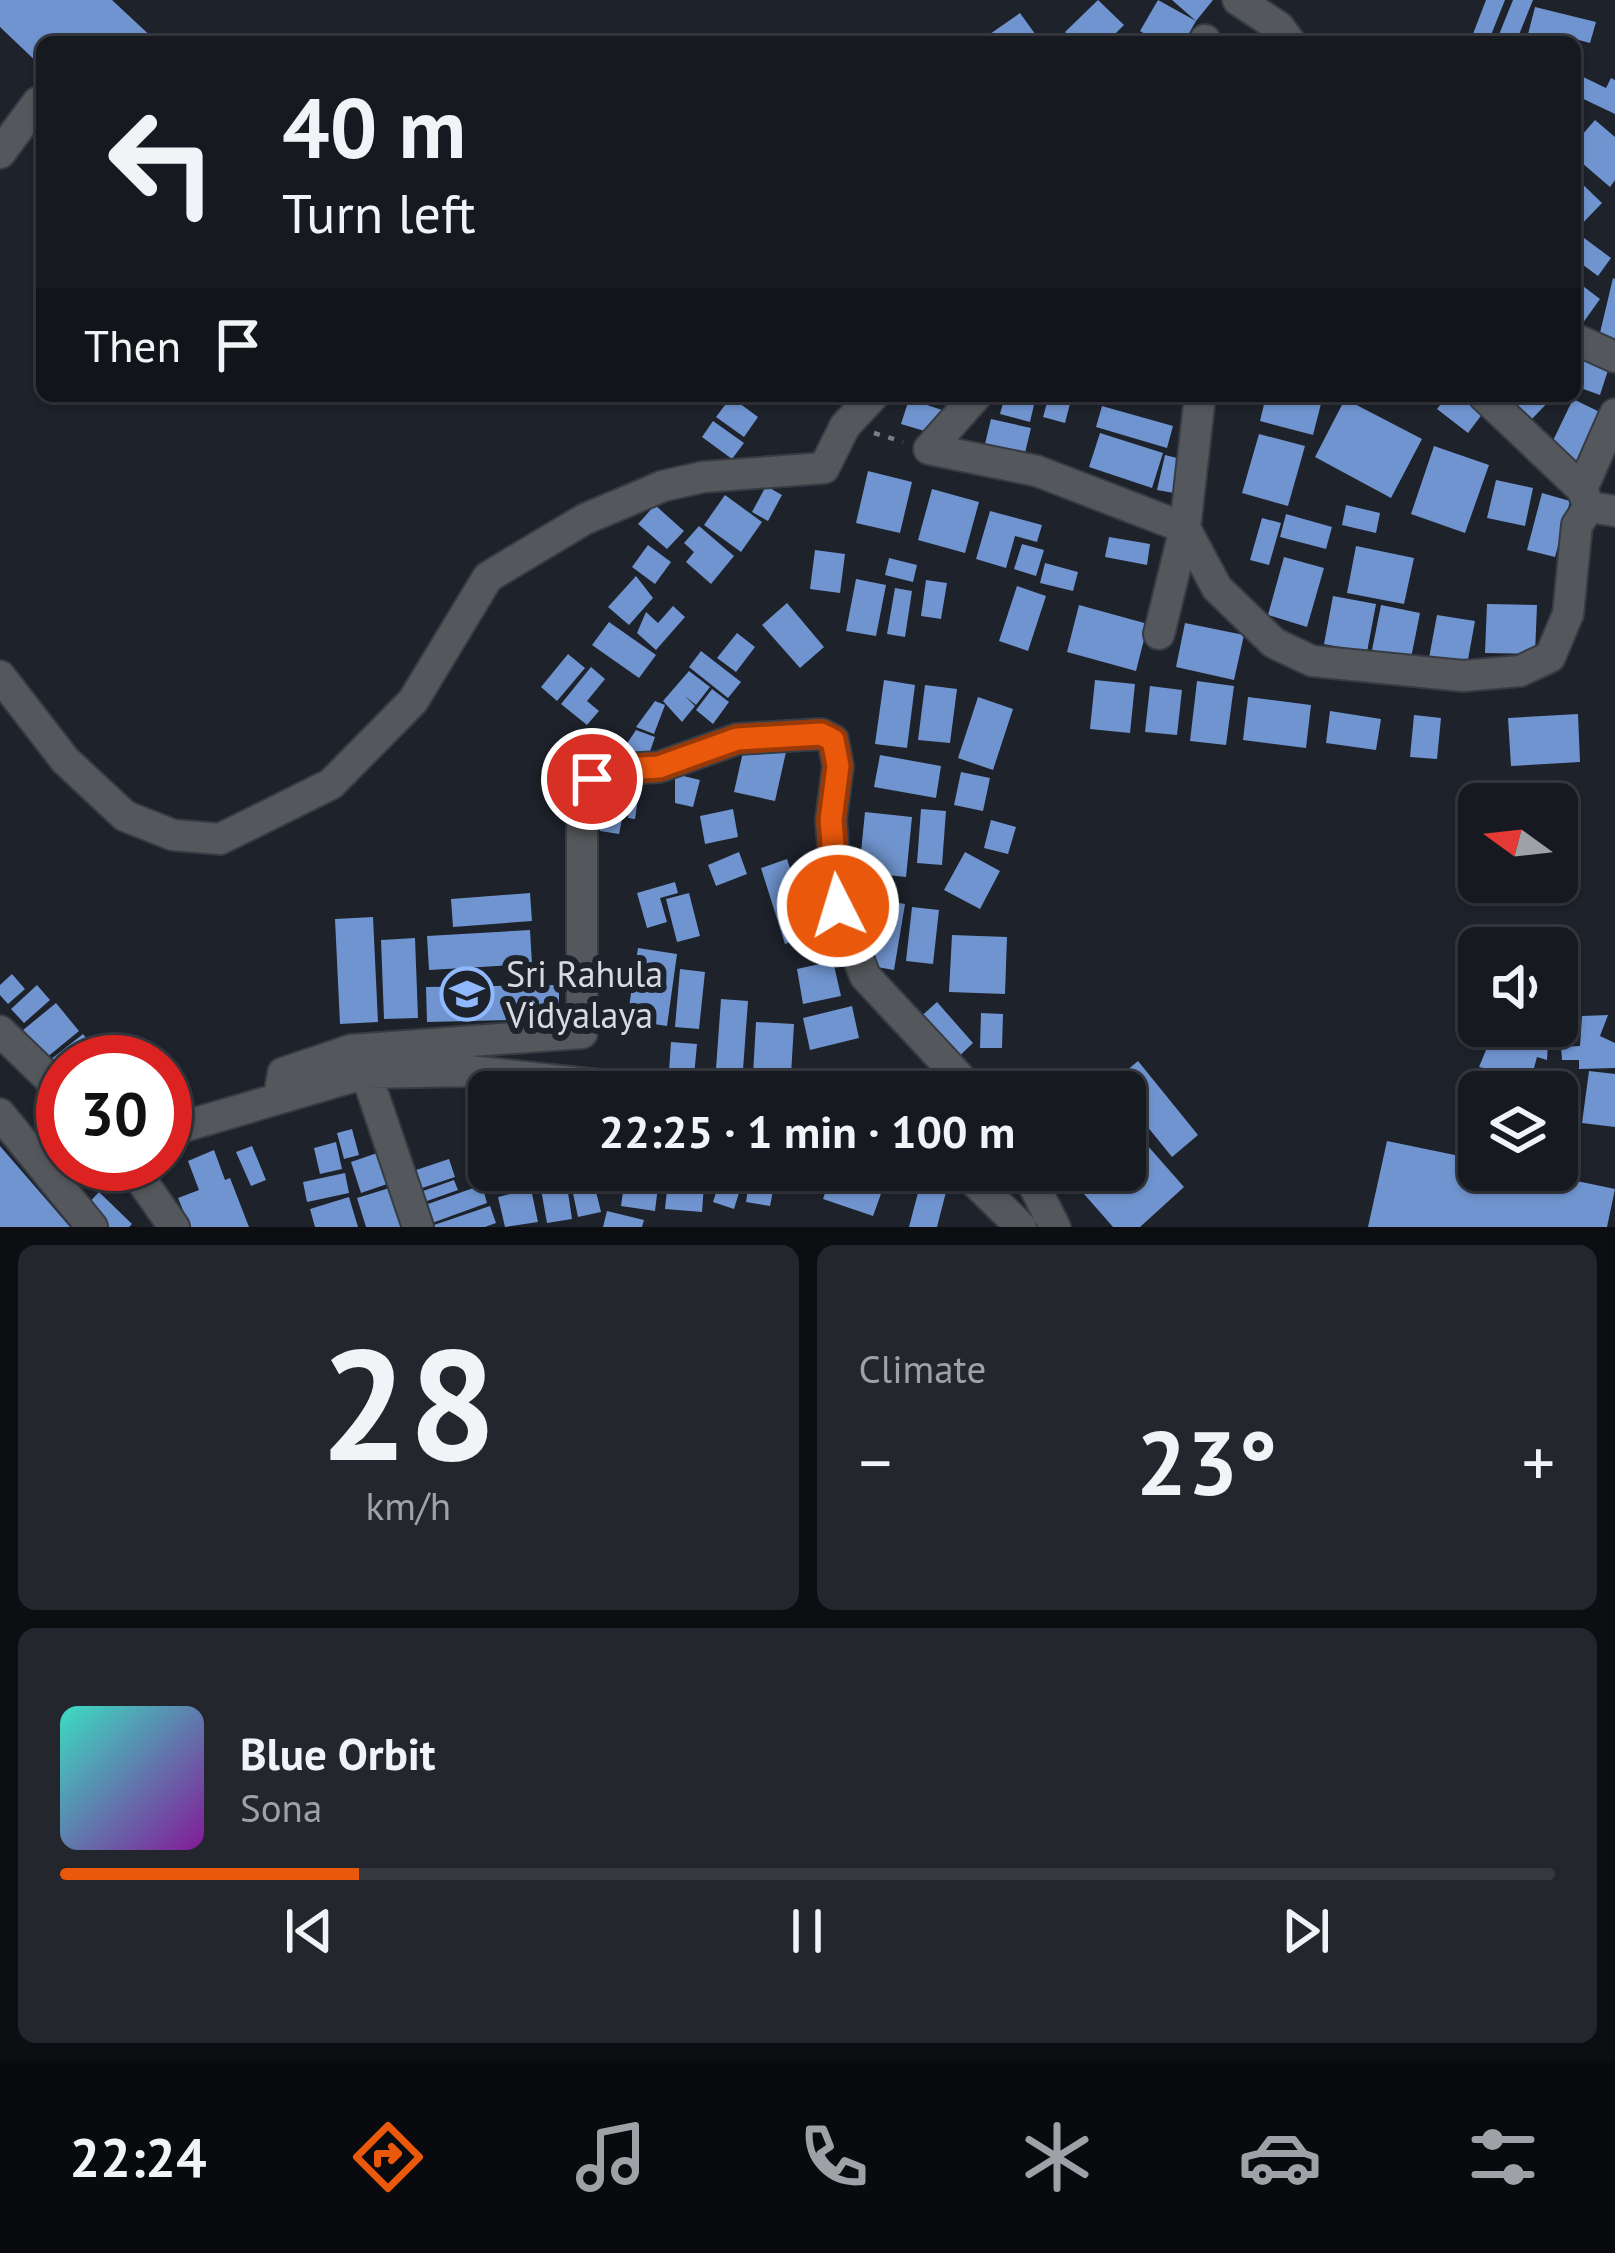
<!DOCTYPE html>
<meta charset="utf-8">
<style>
body{margin:0;font-family:"PT Sans",sans-serif;background:#23272d;color:#f1f3f6;height:100vh;display:flex;flex-direction:column;font-size:45px;white-space:nowrap}
*{box-sizing:border-box;margin:0}
p{font-size:39px;color:#9ea1a5}
.icon{flex:none;width:66px;height:66px;fill:none;stroke:currentColor;stroke-width:2;stroke-linecap:round;stroke-linejoin:round}
.map{position:relative;height:1227px;overflow:hidden}
.details{display:flex;flex-direction:column;gap:18px;padding:18px;background:#0c0e12;flex:1}
.details>*{flex:none}
.banner{position:absolute;left:36px;top:36px;width:1545px;height:366px;border-radius:18px;box-shadow:0 3px 9px #0004,0 0 0 3px #35383e;background:#161a20;color:#f1f3f6;overflow:hidden}
.needle{width:78px;rotate:285deg}
.controls{position:absolute;left:1458px;top:783px;display:grid;gap:24px}
.controls a{display:grid;place-items:center;width:120px;height:120px;border-radius:18px;background:#161a20;box-shadow:0 3px 9px #0004,0 0 0 3px #35383e;font-size:60px}
.speed{position:absolute;left:36px;top:1035px;display:flex;gap:24px;font-size:60px;font-weight:700;text-align:center}
.speed>*{display:grid;place-content:center;width:156px;height:156px;border-radius:50%;background:#161a20;box-shadow:0 3px 9px #0004,0 0 0 3px #35383e;line-height:1}
.speed .limit{border:18px solid #d22;background:#fff;color:#111}
.pin{position:absolute;display:grid;place-items:center;width:102px;height:102px;color:#fff;margin:-51px;border:6px solid #fff;border-radius:50%;box-shadow:0 3px 12px #0007}
.me{position:absolute;width:132px;margin:-66px;rotate:355deg;stroke-linejoin:round;filter:drop-shadow(0 0 9px #0008)}
.turn{display:flex;align-items:center;gap:42px;height:252px;padding:0 48px;font-size:54px}
.turn .icon{width:156px;height:156px;stroke-width:2.5}
.turn b{display:block;font-size:84px;line-height:102px}
.then{display:flex;align-items:center;height:114px;padding:0 48px;background:#0003;gap:24px;font-size:45px}
.big{font-size:90px;font-weight:800;line-height:1.1}
.details .widget{flex:1;display:flex;flex-direction:column;justify-content:center;gap:18px;min-width:0;padding:0 42px;border-radius:18px;background:#23272d}
.details .dial{align-items:center;gap:0}
.dial b{font-size:156px;line-height:1}
.song{display:flex;align-items:center;gap:36px}
.cover{width:144px;height:144px;border-radius:18px;background:linear-gradient(135deg,hsl(170 70% 55%),hsl(290 70% 35%))}
.played{height:12px;border-radius:6px;background:linear-gradient(90deg,#ea580c 20%,#35383e 20%)}
.keys{display:flex;justify-content:space-around;direction:ltr}
.heat{display:flex;justify-content:space-between;align-items:center;font-size:66px;direction:ltr}
.details .tiles{flex:1;display:grid;gap:18px;grid-template-columns:1fr 1fr}
.widget:last-child{grid-column:span 2}
.trip{position:absolute;left:468px;top:1071px;width:678px;height:120px;border-radius:18px;background:#161a20;box-shadow:0 3px 9px #0004,0 0 0 3px #35383e;font-weight:800;line-height:120px;text-align:center}
.tab-bar{display:flex;height:192px;justify-content:space-around;align-items:center;background:#090a0d;color:#9ea1a5}
.tab-bar .icon{width:84px;height:84px}
.tab-bar .current{color:#ea580c}
.tab-bar b{font-size:54px;color:#f1f3f6}
.map>svg:first-child{display:block}
.building{fill:#7094cf}
.lines{fill:none;stroke-linecap:round;stroke-linejoin:round}
.minor-casing{stroke:#373c44;stroke-width:34}
.path{stroke:#7a7e85;stroke-width:4.5;stroke-dasharray:6 9;stroke-linecap:butt}
.minor{stroke:#54575b;stroke-width:30}
.route-casing{stroke:#983908;stroke-width:30}
.route{stroke:#ea580c;stroke-width:21}
.labels{text-anchor:middle;dominant-baseline:central;stroke-width:12;stroke-linejoin:round;paint-order:stroke}
.poi-label{font-size:36px;fill:#d7dae0;stroke:#1d222b;text-anchor:start}
</style>
<div class="map">
<svg width="1615" height="1227" viewBox="0 0 1615 1227">
<rect width="100%" height="100%" fill="#1d222b"/>
<path class="building" d="M0 0H112L157 42H42V67L0 27Z
M1098 0 1124 25 1107 42H1075L1065 32Z
M1158 0 1196 21 1184 42H1158L1140 31Z
M1172 0H1213L1196 21Z
M1486 0H1505L1489 40 1473 34Z
M1513 0H1533L1516 42H1496Z
M1535 7 1596 22 1590 43 1560 35 1558 42H1526Z
M1020 13 1038 38 1033 42H996L990 34Z
M1575 73 1606 88 1611 78 1615 80V114L1575 95Z
M1595 120 1615 137V180L1610 187 1575 157V143Z
M1575 177 1602 203 1575 231Z
M1580 235 1611 258 1598 276 1575 259V241Z
M1613 278 1615 279V341L1599 337Z
M1575 280 1600 299 1575 334Z
M1583 355 1610 364 1600 395 1575 386Z
M1005 396H1036L1030 422 1000 414Z
M1049 396H1072L1065 423 1043 417Z
M1266 396H1323L1313 435 1260 421Z
M1447 396H1469L1486 409 1468 433 1437 409Z
M1504 396H1554L1529 422Z
M731 397 758 417 744 437 716 417Z
M909 399 945 411 938 435 901 424Z
M1345 399 1422 439 1391 498 1315 457Z
M1573 399 1610 417 1586 468 1548 451Z
M1102 406 1173 426 1167 448 1096 427Z
M991 419 1031 428 1024 457 984 448Z
M713 421 744 443 732 459 702 437Z
M1100 433 1163 453 1152 488 1089 467Z
M1259 434 1305 446 1288 506 1242 493Z
M1434 446 1489 465 1465 533 1411 514Z
M1165 455 1181 459 1174 493 1157 490Z
M868 471 912 482 900 533 856 523Z
M1496 480 1533 488 1525 526 1487 518Z
M766 486 782 495 768 521 752 512Z
M932 489 979 502 965 553 918 540Z
M1542 493 1570 501 1555 557 1527 550Z
M725 495 762 522 741 552 704 525Z
M655 505 684 531 667 549 638 524Z
M1346 505 1380 513 1376 533 1342 525Z
M990 511 1042 525 1037 542 1015 536 1006 568 976 559Z
M1286 514 1332 527 1326 549 1280 537Z
M1262 518 1281 523 1269 565 1250 560Z
M699 526 734 556 711 584 686 562 694 552 684 543Z
M1109 537 1150 544 1147 565 1105 557Z
M1022 544 1044 550 1036 576 1014 569Z
M648 545 671 562 655 584 632 567Z
M1356 546 1414 558 1404 604 1347 593Z
M815 550 845 554 840 593 810 589Z
M1284 557 1324 568 1307 627 1268 615Z
M889 558 917 565 913 582 885 575Z
M1045 563 1078 572 1073 591 1040 583Z
M636 576 653 598 629 625 608 607Z
M856 579 886 585 876 636 846 631Z
M926 580 947 583 941 619 921 616Z
M1017 586 1046 596 1028 651 999 641Z
M895 588 912 591 905 637 887 634Z
M1333 596 1376 604 1367 652 1324 644Z
M787 603 824 647 800 668 762 625Z
M1487 604 1537 605 1535 654 1485 653Z
M1079 605 1148 624 1136 671 1067 652Z
M1381 605 1420 613 1410 663 1371 655Z
M673 606 685 617 656 650 637 633 646 612 658 623Z
M1437 615 1475 621 1467 665 1429 658Z
M609 622 656 655 639 678 592 645Z
M1185 623 1244 635 1234 680 1176 667Z
M737 633 755 647 736 672 717 658Z
M701 651 741 682 728 698 689 667Z
M568 654 585 668 557 701 541 687Z
M591 667 605 679 587 701 599 711 587 725 561 704Z
M689 671 710 687 696 705 685 696 695 706 682 722 663 701Z
M884 680 915 685 907 748 875 744Z
M1095 680 1135 684 1130 733 1090 729Z
M1197 681 1234 686 1226 745 1190 741Z
M925 685 957 689 950 743 918 740Z
M1150 686 1182 690 1177 735 1145 732Z
M712 689 729 702 713 724 696 710Z
M978 697 1013 709 993 770 958 758Z
M1248 697 1311 705 1306 748 1243 740Z
M655 701 665 705 654 734 636 727Z
M1330 711 1381 719 1376 750 1326 743Z
M1578 714 1580 762 1511 766 1508 718Z
M1414 715 1441 718 1437 759 1410 757Z
M636 730 655 737 645 766 618 757Z
M745 743 786 752 775 801 734 792Z
M880 755 941 766 936 798 874 787Z
M961 772 990 778 983 811 954 805Z
M675 774 700 780 693 807 675 803Z
M622 775 641 777 635 819 628 818 630 805 618 804Z
M733 809 738 837 705 844 700 816Z
M921 809 946 811 942 865 917 863Z
M603 812 623 815 619 834 600 831Z
M865 812 912 817 906 877 859 872Z
M991 820 1016 827 1008 854 984 848Z
M739 852 747 874 716 886 708 865Z
M965 852 1000 871 980 909 944 890Z
M787 859 812 935 785 944 761 868Z
M675 882 678 893 660 898 667 922 647 928 637 893Z
M530 893 532 921 453 927 451 899Z
M689 893 700 936 677 942 666 899Z
M882 900 905 904 894 970 871 966Z
M912 907 939 910 933 964 906 961Z
M373 917 378 1022 340 1024 335 919Z
M530 930 532 964 429 970 427 936Z
M952 935 1007 937 1005 994 949 992Z
M415 938 418 1018 384 1019 381 940Z
M638 948 677 954 667 1026 627 1020Z
M833 961 841 996 803 1004 797 969Z
M680 969 705 972 699 1029 675 1027Z
M12 974 25 989 8 1004 0 995V985Z
M37 985 50 1000 24 1023 11 1009Z
M559 985V1019L427 1022 426 987Z
M721 999 748 1001 742 1084 715 1083Z
M937 1002 973 1043 953 1062 916 1021Z
M56 1003 79 1031 40 1063 17 1035Z
M852 1006 859 1038 810 1050 803 1018Z
M981 1013 1003 1014 1002 1048H980Z
M1608 1015 1600 1036 1615 1043V1068L1579 1069V1060H1562L1561 1047 1580 1046 1582 1016Z
M756 1022 794 1024 790 1092H752Z
M1496 1026H1549L1547 1060 1537 1057 1531 1079 1479 1067Z
M83 1034 93 1047 74 1062H63L60 1073 50 1060Z
M671 1042 697 1044 693 1087 668 1085Z
M1138 1061 1198 1135 1172 1157 1125 1099V1092H1119L1112 1083Z
M1589 1071 1615 1074V1127L1582 1123Z
M1536 1080 1573 1087 1569 1111 1581 1113 1579 1122 1557 1118V1092H1534Z
M1125 1120 1184 1187 1140 1227H1113L1063 1170H1125Z
M352 1129 359 1155 344 1159 337 1133Z
M1387 1141 1479 1160V1170H1524L1615 1189 1607 1227H1368Z
M336 1142 342 1169 320 1174 314 1148Z
M0 1146 70 1227H0Z
M252 1146 266 1180 251 1186 236 1152Z
M214 1150 225 1180 230 1178 249 1227H190L178 1198 199 1190 188 1161Z
M386 1150 396 1181 361 1193 351 1162Z
M449 1159 455 1177 422 1188 416 1170Z
M492 1170H530L532 1184 495 1189Z
M626 1170H660L655 1211 621 1206Z
M669 1170H705L702 1212 665 1209Z
M751 1170H777L770 1206 746 1202Z
M833 1170H859L886 1180 873 1216 823 1199Z
M723 1171 744 1177 734 1209 713 1202Z
M345 1173 349 1193 307 1202 303 1182Z
M565 1173 572 1219 547 1223 539 1178Z
M593 1179 601 1212 578 1217 571 1184Z
M454 1180 458 1190 427 1201 423 1191Z
M399 1185 412 1227H366L357 1198Z
M482 1185 487 1203 432 1223 425 1205Z
M920 1185 946 1192 937 1227H909Z
M531 1189 538 1222 505 1227 498 1197Z
M99 1192 132 1224 129 1227H103L84 1208Z
M349 1197 358 1227H315L310 1209Z
M490 1206 496 1223 485 1227H428Z
M607 1211 644 1220 642 1227H603Z"/>
<g class="lines">
<g class="minor-casing">
<path id="minor" d="M1238 0 1279 27 1290 42
M1204 42 1205 40
M0 153 38 102
M1575 339 1615 357
M1200 396 1185 528 1217 588 1274 643 1312 661 1463 676 1520 671 1550 657 1568 614 1577 525 1589 507 1615 511
M1484 396 1582 489 1589 507
M929 449 1037 471 1185 528 1159 634
M929 449 976 396
M1582 489 1615 414
M0 676 65 760 125 816 173 835 220 839 331 784 413 701 488 577 585 519 663 486 703 477 824 468 845 426 873 396
M0 1031 63 1092
M366 1073 418 1227
M279 1097 283 1073 351 1050 582 1033V797L592 779 605 770 659 767 737 739 821 734 833 740 838 766 831 820 838 906 865 976 973 1092
M0 1114 92 1227
M165 1132 366 1073 470 1071 664 1092
M130 1164 174 1227
M963 1170 1021 1227
M1026 1170 1055 1227"/>
</g>
<path class="path" d="M874 433 903 442"/>
<use href="#minor" class="minor"/>
</g>
<g class="lines">
<g class="route-casing">
<path id="route" d="M592 779 605 770 659 767 737 739 821 734 833 740 838 766 831 820 838 906"/>
</g>
<use href="#route" class="route"/>
</g>
<defs>
<g id="school-ring" transform="scale(2.7)"><circle r="9.5" fill="#1d222b" stroke="#8fb8fd" stroke-width="1.5"/><path d="M0-5L7-2L0 1L-7-2ZM-4 1L0 2.5L4 1V4Q0 6-4 4Z" fill="#8fb8fd"/></g>
</defs>
<g fill-rule="evenodd">
<use href="#school-ring" x="467" y="994"/>
</g>
<g class="labels">
<g class="poi-label">
<text x="506" y="973">Sri Rahula<tspan x="506" dy="41">Vidyalaya</tspan></text>
</g>
</g>
</svg>
<div class="controls">
<a><svg class="needle" viewBox="-14 -14 28 28"><path d="M0-13l5 13h-10z" fill="#e53935"/><path d="M0 13l5-13h-10z" fill="#9ea1a5"/></svg></a>
<a><svg class="icon" aria-label="sound" viewBox="0 0 24 24"><path d="M4 9h4l5-4v14l-5-4H4zM17 9q2 3 0 6"/></svg></a>
<a><svg class="icon" aria-label="layers" viewBox="0 0 24 24"><path d="M12 4l9 5-9 5-9-5zM3 14l9 5 9-5"/></svg></a>
</div>
<div class="speed"><div class="limit">30</div></div>
<div class="pin" style="left:592px;top:779px;background:#d93025"><svg class="icon" aria-label="arrive" viewBox="0 0 24 24"><path d="M6 21V4h12l-3 4 3 4H6"/></svg></div>
<svg class="me" style="left:838px;top:906px" viewBox="-20 -20 40 40"><circle r="17" fill="#ea580c" stroke="#fff" stroke-width="3"/><path d="M0-11L8 9 0 5-8 9z" fill="#fff"/></svg>
<div class="trip">22:25 · 1 min · 100 m</div>
<div class="banner">
<div class="turn"><svg class="icon" aria-label="left" viewBox="0 0 24 24"><path d="M17 20v-9H6M10 6l-5 5 5 5"/></svg><div><b>40 m</b>Turn left</div></div>
<div class="then">Then<svg class="icon" aria-label="arrive" viewBox="0 0 24 24"><path d="M6 21V4h12l-3 4 3 4H6"/></svg></div>
</div>
</div>
<section class="details">
<div class="tiles">
<div class="widget dial"><b>28</b><p>km/h</p></div>
<div class="widget"><p>Climate</p>
<div class="heat"><a>−</a><b class="big">23°</b><a>+</a></div>
</div>
<div class="widget">
<div class="song"><i class="cover"></i><div><b>Blue Orbit</b><p>Sona</p></div></div>
<div class="played"></div>
<div class="keys"><svg class="icon" aria-label="previous" viewBox="0 0 24 24"><path d="M18 5L8 12l10 7zM5 5v14"/></svg><svg class="icon" aria-label="pause" viewBox="0 0 24 24"><path d="M8 5v14M16 5v14"/></svg><svg class="icon" aria-label="next" viewBox="0 0 24 24"><path d="M6 5l10 7-10 7zM19 5v14"/></svg></div>
</div>
</div>
</section>
<nav class="tab-bar">
<b>22:24</b>
<svg class="icon current" aria-label="directions" viewBox="0 0 24 24"><path d="M12 3l9 9-9 9-9-9zM9 14v-3h6M13 9l2 2-2 2"/></svg>
<svg class="icon" aria-label="music" viewBox="0 0 24 24"><path d="M9 18V5l10-2v13"/><circle cx="6" cy="18" r="3"/><circle cx="16" cy="16" r="3"/></svg>
<svg class="icon" aria-label="phone" viewBox="0 0 24 24"><path d="M5 4h4l2 5-3 2q2 4 5 5l2-3 5 2v4C11 20 4 13 5 4z"/></svg>
<svg class="icon" aria-label="climate" viewBox="0 0 24 24"><path d="M12 3v18M4 7l16 10M4 17L20 7"/></svg>
<svg class="icon" aria-label="car" viewBox="0 0 24 24"><path d="M5 17H2v-5l4-1 3-4h7l3 4 3 1v5h-3M9 17h6M6 11h13"/><circle cx="7" cy="17" r="2"/><circle cx="17" cy="17" r="2"/></svg>
<svg class="icon" aria-label="filters" viewBox="0 0 24 24"><path d="M4 7h16M4 17h16"/><circle cx="9" cy="7" r="2"/><circle cx="15" cy="17" r="2"/></svg>
</nav>
